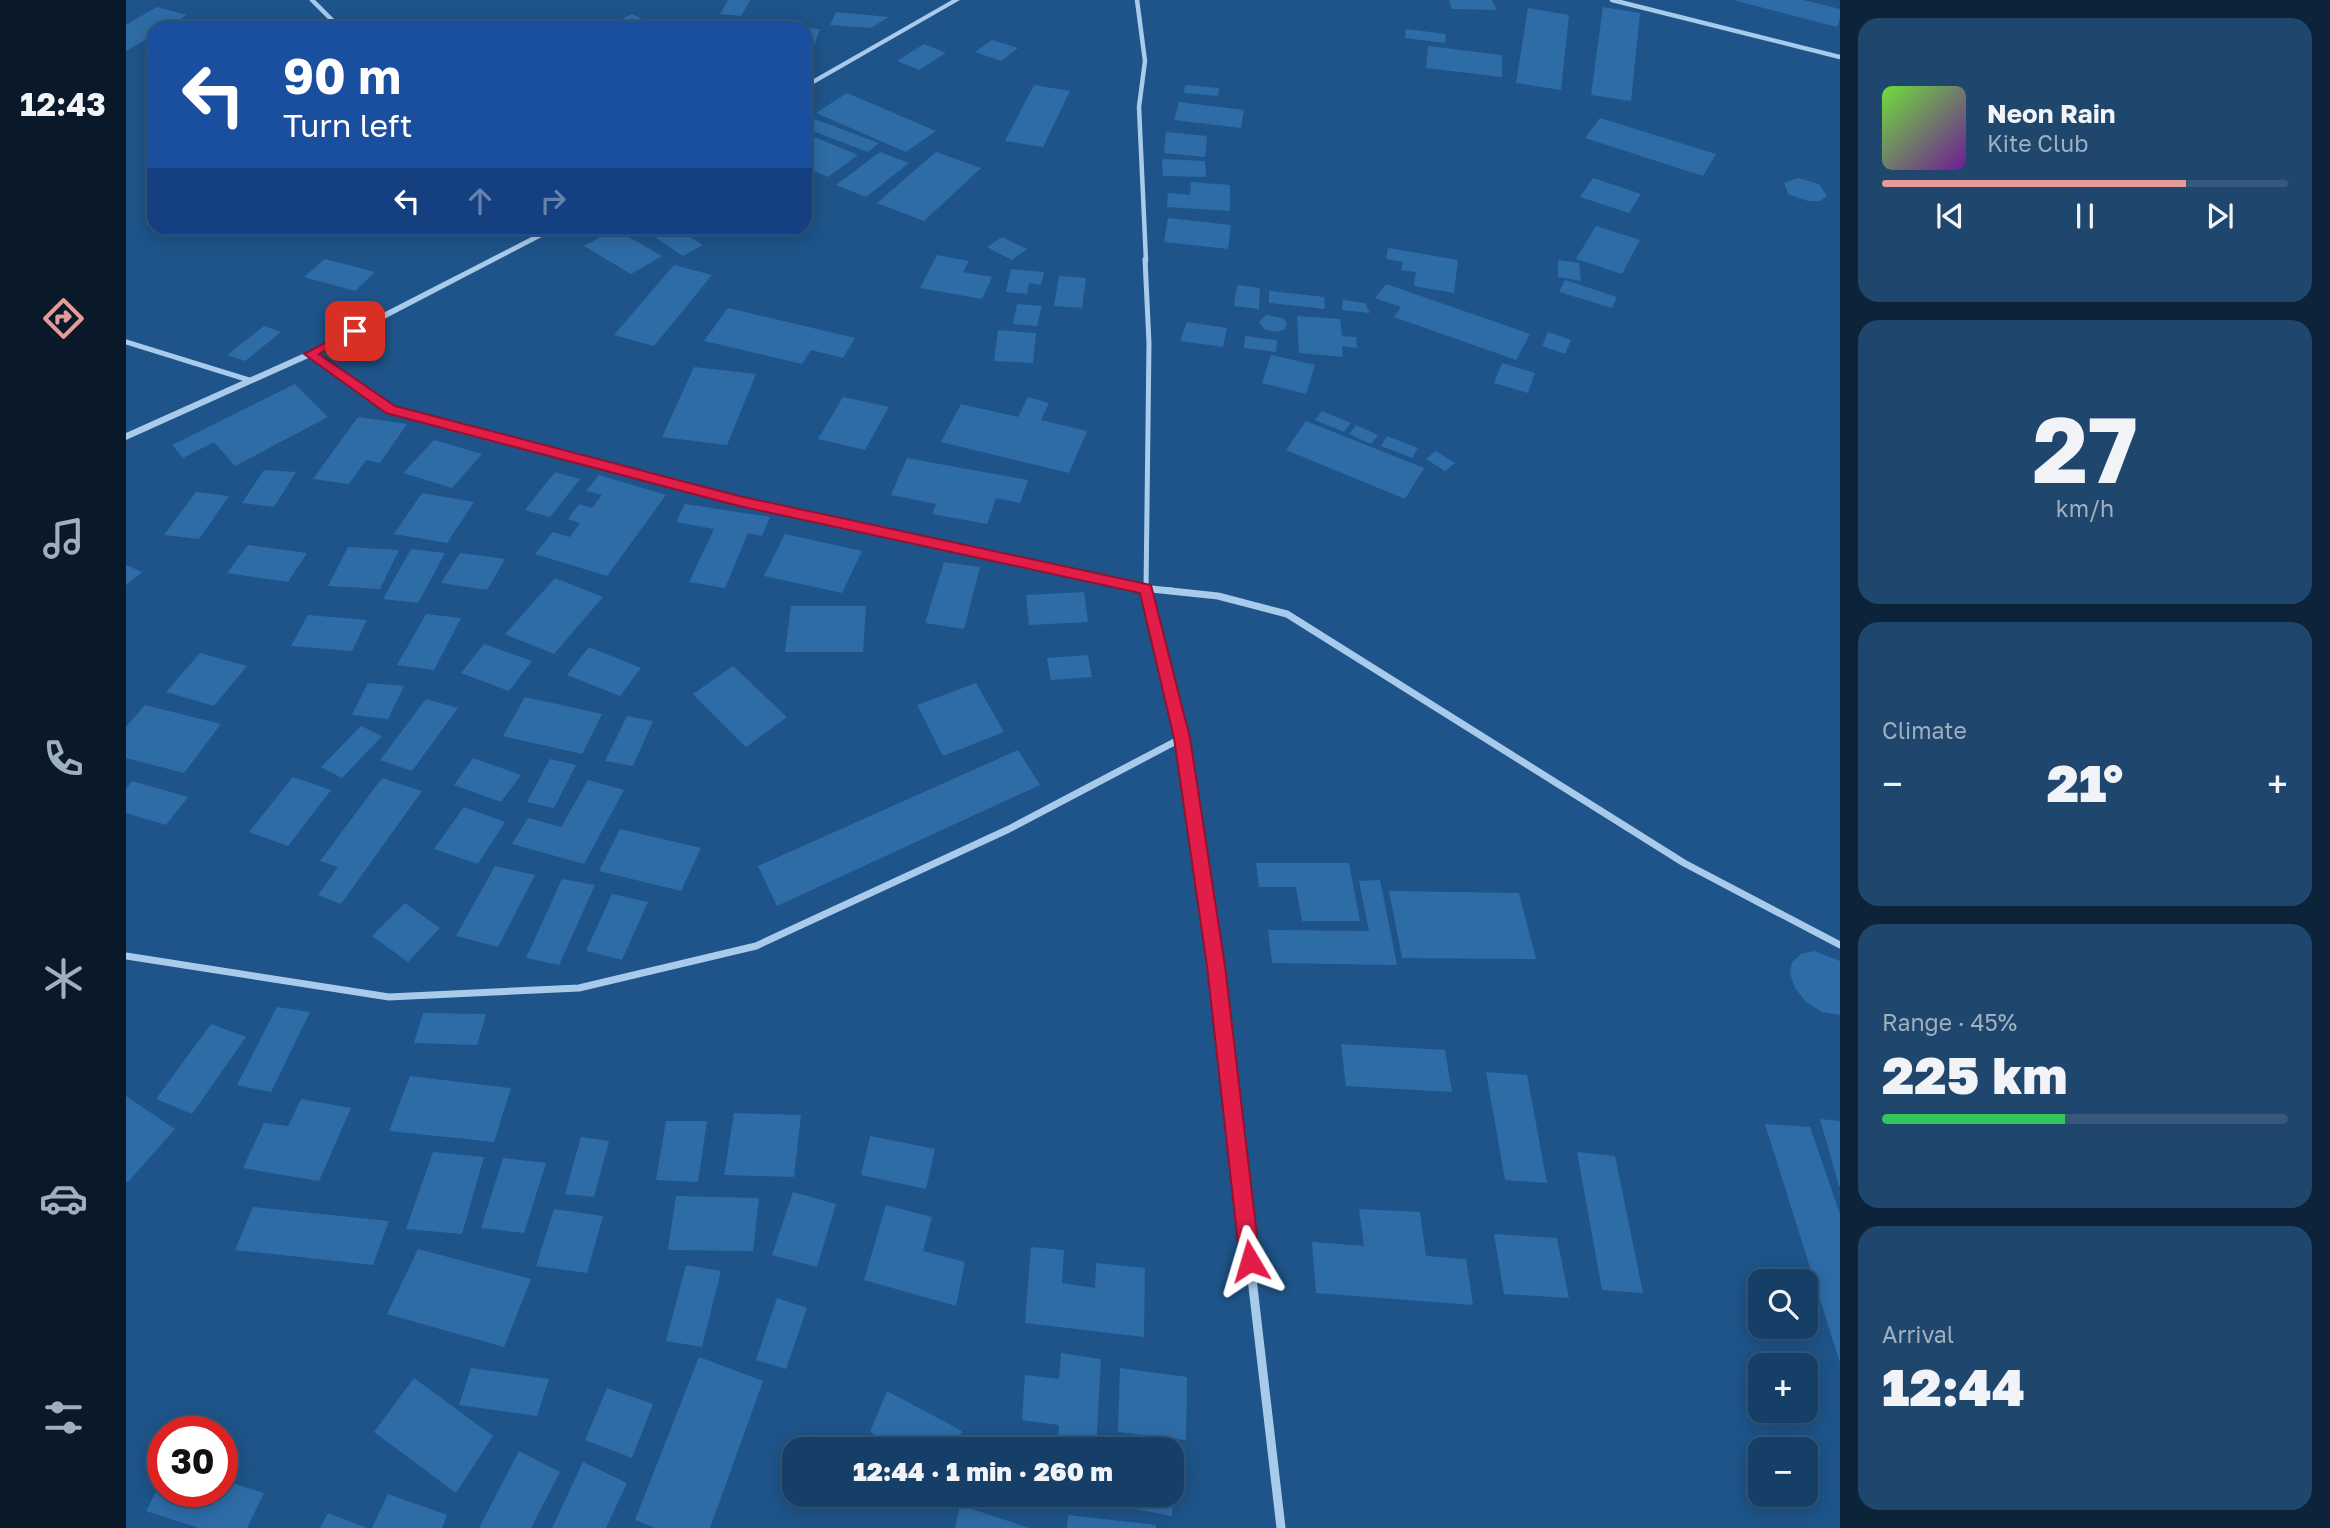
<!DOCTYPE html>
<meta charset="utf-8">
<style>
body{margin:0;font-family:"Golos Text",sans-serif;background:#1f466d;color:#f1f3f6;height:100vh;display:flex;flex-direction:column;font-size:26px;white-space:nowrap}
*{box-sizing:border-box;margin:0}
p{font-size:23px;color:#9eafc0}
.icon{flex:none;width:38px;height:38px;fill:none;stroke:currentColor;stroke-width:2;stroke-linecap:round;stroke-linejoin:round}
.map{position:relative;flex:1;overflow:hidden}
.details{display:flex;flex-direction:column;gap:18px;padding:18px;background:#0c2339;width:490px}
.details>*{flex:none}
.hud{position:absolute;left:21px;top:21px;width:665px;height:214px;border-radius:21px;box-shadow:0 4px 18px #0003,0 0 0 2px #35587b;background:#1a4fa0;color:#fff;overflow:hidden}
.fabs{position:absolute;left:1622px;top:1269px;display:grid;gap:14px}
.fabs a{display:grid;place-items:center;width:70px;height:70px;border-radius:14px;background:#163f67;box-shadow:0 4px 18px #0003,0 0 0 2px #35587b;font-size:35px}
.speed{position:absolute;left:21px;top:1416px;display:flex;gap:14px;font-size:35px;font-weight:700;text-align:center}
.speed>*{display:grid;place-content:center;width:91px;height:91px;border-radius:50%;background:#163f67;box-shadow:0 4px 18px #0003,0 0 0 2px #35587b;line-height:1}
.speed .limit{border:10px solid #d22;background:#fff;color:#111}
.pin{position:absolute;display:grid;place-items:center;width:60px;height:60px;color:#fff;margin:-30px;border-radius:14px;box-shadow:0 4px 10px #0006}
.me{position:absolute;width:77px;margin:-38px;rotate:353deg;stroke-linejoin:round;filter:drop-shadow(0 0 5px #0008)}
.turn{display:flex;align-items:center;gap:24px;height:147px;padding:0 21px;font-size:32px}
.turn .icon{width:91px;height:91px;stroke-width:2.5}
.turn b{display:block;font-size:49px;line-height:60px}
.lanes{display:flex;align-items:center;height:66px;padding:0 21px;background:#0003;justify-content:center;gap:35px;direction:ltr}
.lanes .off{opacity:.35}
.big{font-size:52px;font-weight:800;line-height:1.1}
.details .widget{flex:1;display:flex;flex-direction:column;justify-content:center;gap:10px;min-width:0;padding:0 24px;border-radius:21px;background:#1f466d}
.details .dial{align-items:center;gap:0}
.dial b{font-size:91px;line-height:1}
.song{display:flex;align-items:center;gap:21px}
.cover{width:84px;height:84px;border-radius:10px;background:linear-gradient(135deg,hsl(100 70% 55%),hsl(280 70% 35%))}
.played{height:7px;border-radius:4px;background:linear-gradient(90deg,#e69b98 75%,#35587b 75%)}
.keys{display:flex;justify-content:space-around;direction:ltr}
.heat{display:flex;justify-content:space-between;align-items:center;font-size:38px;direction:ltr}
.charge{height:10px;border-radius:5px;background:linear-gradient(90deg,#34c759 45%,#35587b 0)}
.trip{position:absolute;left:656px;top:1437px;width:402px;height:70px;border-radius:21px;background:#163f67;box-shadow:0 4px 18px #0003,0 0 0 2px #35587b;font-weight:800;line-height:70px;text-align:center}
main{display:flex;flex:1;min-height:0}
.menu{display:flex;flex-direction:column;width:126px;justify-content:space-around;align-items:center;background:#091929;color:#9eafc0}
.menu .icon{width:49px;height:49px}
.menu .active{color:#e69b98}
.menu b{font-size:32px;color:#f1f3f6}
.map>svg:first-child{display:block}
.building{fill:#2e6ca7}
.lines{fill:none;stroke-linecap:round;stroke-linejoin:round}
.minor-far3{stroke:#a9cbeb;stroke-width:4.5}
.minor-far2{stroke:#a9cbeb;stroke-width:5}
.minor-far1{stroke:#a9cbeb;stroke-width:7}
.minor{stroke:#a9cbeb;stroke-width:9}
.tertiary{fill:#a9cbeb;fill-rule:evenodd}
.route{fill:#e11d48;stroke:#92132f;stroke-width:2}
</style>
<main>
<nav class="menu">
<b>12:43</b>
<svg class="icon active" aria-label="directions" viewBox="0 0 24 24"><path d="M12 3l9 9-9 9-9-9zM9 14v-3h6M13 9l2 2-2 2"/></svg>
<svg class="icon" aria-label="music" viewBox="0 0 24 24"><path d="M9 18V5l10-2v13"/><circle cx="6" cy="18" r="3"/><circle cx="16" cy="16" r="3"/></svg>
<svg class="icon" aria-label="phone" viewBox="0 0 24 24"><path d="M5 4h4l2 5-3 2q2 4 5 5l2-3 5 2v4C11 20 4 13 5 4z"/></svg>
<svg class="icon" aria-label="climate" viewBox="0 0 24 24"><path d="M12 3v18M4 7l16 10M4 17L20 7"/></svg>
<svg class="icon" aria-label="car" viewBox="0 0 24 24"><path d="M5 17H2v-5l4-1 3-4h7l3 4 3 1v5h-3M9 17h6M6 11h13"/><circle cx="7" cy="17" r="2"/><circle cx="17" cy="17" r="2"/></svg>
<svg class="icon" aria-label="filters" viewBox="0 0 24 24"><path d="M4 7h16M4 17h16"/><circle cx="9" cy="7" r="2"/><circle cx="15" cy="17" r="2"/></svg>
</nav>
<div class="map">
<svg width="1714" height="1528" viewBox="0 0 1714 1528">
<rect width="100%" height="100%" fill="#1e5489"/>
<path class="building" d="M602 0H624L615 16 594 14Z
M1323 0H1366L1371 10 1326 9Z
M1607 0H1677L1714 9V19L1711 27Z
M31 7 61 15 39 28H28V35L0 51V25Z
M1477 7 1514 13 1505 101 1465 95Z
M1402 8 1443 15 1435 90 1390 83Z
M710 12 763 17 745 28 704 25Z
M506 14 535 28H477Z
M679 28 694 29 687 49 679 48Z
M1280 29 1320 34 1319 43 1279 38Z
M866 40 892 48 875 61 849 52Z
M798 44 820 53 793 70 771 61Z
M1302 46 1376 55V77L1300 68Z
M908 85 944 91 917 147 879 141Z
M1059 85 1093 88 1092 96 1058 93Z
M721 93 810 131 780 152 690 113Z
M1053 102 1118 110 1115 128 1048 120Z
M683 117 753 143 742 152 679 128V120Z
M1474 118 1590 154 1577 176 1459 138Z
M1040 132 1081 136 1079 157 1038 153Z
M679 133 732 155 702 177 679 167Z
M754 152 783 163 740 197 710 185Z
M810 152 855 168 798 221 751 203Z
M1036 159 1079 161 1080 177 1037 176Z
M1467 178 1515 194 1503 213 1454 197Z
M1672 178 1693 184 1701 196 1694 201H1682L1662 194 1658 183Z
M1065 182 1104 185V211L1041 207 1042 193 1064 195Z
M1042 218 1105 225 1102 249 1038 242Z
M1470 226 1514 240 1496 274 1450 259Z
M515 228H550L577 245 557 256Z
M489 229 536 256 505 274 458 246Z
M876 237 901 249 886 260 861 247Z
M1262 248 1332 260 1328 293 1288 286 1290 272 1275 270 1277 262 1260 259Z
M811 255 843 261 837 272 866 277 856 299 794 288Z
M199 259 249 272 229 291 178 277Z
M1432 260 1453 263 1455 281 1432 277Z
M548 265 586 275 528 346 488 335Z
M885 269 918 272 915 285 903 283 901 294 880 292Z
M933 276 960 278 956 308 928 306Z
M1439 280 1491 297 1486 308 1433 292Z
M1260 284 1404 334 1390 360 1268 317 1275 307 1249 298Z
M1111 285 1134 288 1133 309 1108 306Z
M1143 291 1198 297 1199 309 1143 303Z
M1217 300 1239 303 1244 313 1216 310Z
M891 304 916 306 911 326 887 324Z
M602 308 729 338 717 358 685 350 676 364 578 341Z
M1140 315 1157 318 1161 323 1159 329 1152 332 1139 330 1133 322Z
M1171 316 1214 319 1216 336 1230 337 1231 348 1216 346 1217 357 1173 353Z
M1061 322 1101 328 1097 347 1054 341Z
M138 326 155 332 119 361 101 355Z
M872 330 910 333 907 363 868 361Z
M1422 332 1445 340 1439 354 1416 346Z
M1119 336 1151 340 1150 352 1118 348Z
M1145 355 1189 365 1180 394 1136 383Z
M1376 363 1409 373 1402 393 1368 383Z
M568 367 630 374 601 445 536 437Z
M169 384 202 417 109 466 88 442 57 458 46 445Z
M717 397 763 407 739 450 692 439Z
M902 397 923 403 915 420 961 431 943 473 815 442 835 404 892 417Z
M1196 411 1225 423 1218 432 1189 420Z
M232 417 281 424 254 463 240 460 223 484 187 479Z
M1180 421 1298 468 1279 499 1160 450Z
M1230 425 1252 435 1245 444 1223 434Z
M1261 436 1292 448 1286 458 1255 446Z
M308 440 356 454 326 488 277 473Z
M1310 451 1329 463 1319 471 1300 459Z
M781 458 902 480 894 503 870 498 861 524 806 514 810 504 765 495Z
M138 470 170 472 148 507 116 503Z
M429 472 454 479 424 517 399 510Z
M473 475 540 495 481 576 409 554 427 532 444 537 454 523 442 519 453 504 466 508 476 495 460 491Z
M70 492 103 496 73 539 38 535Z
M296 493 348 502 321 543 268 534Z
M559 504 644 517 636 536 622 533 599 588 563 582 588 529 550 522Z
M659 534 736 551 716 593 638 576Z
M122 545 181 553 162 582 101 573Z
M222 547 273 550 254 589 202 586Z
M285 549 319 553 292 603 257 599Z
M334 553 379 559 361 590 315 583Z
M818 562 854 567 838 629 799 623Z
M0 565 16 572 0 585Z
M429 578 477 597 428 654 379 634Z
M958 592 962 622 903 625 900 595Z
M665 606H740L737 652H659Z
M300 614 335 618 308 670 271 665Z
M182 615 241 620 226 651 165 646Z
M358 644 406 661 383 691 335 673Z
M463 647 515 668 494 696 441 675Z
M74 653 121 666 88 706 40 692Z
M962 655 966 677 925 680 921 658Z
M607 666 661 717 620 747 567 694Z
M242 683 278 686 262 719 226 715Z
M850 683 878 732 817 756 791 705Z
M399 697 476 714 456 754 377 736Z
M300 699 332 708 286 771 254 760Z
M19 705 95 724 58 773 0 758V727Z
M501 716 527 721 507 766 479 761Z
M235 726 256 736 216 778 195 767Z
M892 750 914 785 651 906 632 866Z
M347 758 395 775 375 802 328 785Z
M424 759 450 765 428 808 401 802Z
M167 777 205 790 162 846 123 832Z
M256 778 296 791 215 904 192 895 212 867 194 861Z
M462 780 498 790 458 864 386 844 402 818 435 827Z
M6 781 62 797 40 825 0 813V789Z
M338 807 379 822 352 864 308 849Z
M494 829 575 848 555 891 473 871Z
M1130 863H1223L1234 921H1176L1170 887H1133Z
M369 866 409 875 372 947 330 936Z
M436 879 469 885 433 965 400 958Z
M1254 880 1271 965 1146 963 1142 930 1243 931 1233 881Z
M1263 891 1393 893 1410 959 1276 958Z
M486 894 522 902 496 960 460 951Z
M279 903 314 928 282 962 246 936Z
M1688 951 1714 961V1015L1696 1012 1680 1002 1669 988 1664 974 1666 962 1675 954Z
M151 1007 184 1012 145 1092 111 1085Z
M297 1013 360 1014 351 1045 288 1043Z
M85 1024 120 1037 66 1114 30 1099Z
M1215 1044 1319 1050 1326 1092 1220 1086Z
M1360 1072 1401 1075 1421 1183 1379 1180Z
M284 1076 385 1088 368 1142 263 1131Z
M0 1096 49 1129 2 1182 0 1181Z
M175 1099 225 1108 193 1181 117 1168 138 1123 162 1126Z
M608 1113 675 1115 668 1177 598 1175Z
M1694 1119 1714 1121V1186H1713Z
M540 1121H581L572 1182 530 1180Z
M1639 1124 1684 1127 1714 1214V1363Z
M744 1136 809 1149 800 1189 735 1175Z
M455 1137 483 1141 468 1197 439 1194Z
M307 1152 358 1157 336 1234 280 1229Z
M1451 1152 1489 1156 1517 1293 1476 1290Z
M377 1158 420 1163 398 1233 355 1228Z
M667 1192 710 1204 691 1267 646 1255Z
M550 1196 633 1198 627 1251 542 1250Z
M760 1205 806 1217 797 1251 839 1262 830 1306 738 1280Z
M127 1207 263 1221 247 1265 109 1250Z
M428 1209 477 1216 461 1273 410 1266Z
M1233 1209 1294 1212 1300 1256 1340 1259 1347 1305 1190 1293 1186 1242 1238 1246Z
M1368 1234 1431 1238 1443 1298 1378 1294Z
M905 1247 938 1250 936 1283 969 1288 970 1263 1019 1268 1018 1337 899 1323Z
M292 1249 405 1279 378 1347 261 1314Z
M560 1265 595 1271 576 1347 540 1341Z
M651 1298 681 1308 660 1369 630 1360Z
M935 1353 975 1359 970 1449H931L933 1425 896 1420 899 1375 933 1379Z
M573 1357 637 1381 584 1528H529L509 1520Z
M345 1368 423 1379 411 1416 333 1405Z
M994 1368 1061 1377 1060 1440 992 1432Z
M288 1378 367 1436 330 1493 248 1432Z
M481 1388 527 1404 506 1458 459 1440Z
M761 1391 836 1431 829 1449H774L744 1432Z
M393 1451 434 1472 405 1528H353Z
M457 1462 501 1483 480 1528H426Z
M37 1479V1491H96V1480L138 1493 121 1528H73L20 1511Z
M262 1494 321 1515 316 1528H246Z
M989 1494H1047L1046 1516 988 1505Z
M834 1505 903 1528H829Z
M202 1513 241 1528H194Z
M942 1515 1030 1525V1528H941Z"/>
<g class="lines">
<path class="minor-far3" d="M186 0 214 28
M1011 0 1019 61 1013 107 1020 261
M1486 0 1714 57
M404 228 416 234"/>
<path class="minor-far2" d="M1019 259 1023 343 1020 590
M0 342 123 380
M184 354 264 410 613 501 1020 589 1046 590"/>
<path class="minor-far1" d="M1016 588 1092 596 1161 614 1558 863 1714 945
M1020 588 1056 738 1095 1005
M0 956 263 997 453 988 630 946 883 829 1056 738"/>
<path class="minor" d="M1094 1003 1155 1528"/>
<path class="tertiary" d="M826 0H834L679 89V84Z
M423 228H433L187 356 0 440V433L181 352Z"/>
</g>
<path class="route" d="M225 329 235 331 193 354 269 406 613 496 1025 585 1064 738 1099 966 1134 1261 1131 1268 1124 1271 1117 1268 1114 1261 1081 966 1048 738 1014 593 613 506 260 413 178 354Z"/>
</svg>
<div class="fabs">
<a><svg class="icon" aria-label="search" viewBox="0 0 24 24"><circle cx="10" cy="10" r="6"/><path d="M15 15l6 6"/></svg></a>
<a>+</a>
<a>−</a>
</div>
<div class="speed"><div class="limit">30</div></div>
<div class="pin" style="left:229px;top:331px;background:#d93025"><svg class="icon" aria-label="arrive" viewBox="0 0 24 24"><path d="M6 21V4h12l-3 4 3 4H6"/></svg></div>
<svg class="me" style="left:1124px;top:1261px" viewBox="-20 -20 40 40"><path d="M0-17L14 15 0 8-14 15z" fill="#e11d48" stroke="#fff" stroke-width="4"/></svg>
<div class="trip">12:44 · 1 min · 260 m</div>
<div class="hud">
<div class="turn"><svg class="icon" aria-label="left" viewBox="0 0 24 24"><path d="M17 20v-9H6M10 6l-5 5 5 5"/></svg><div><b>90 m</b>Turn left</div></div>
<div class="lanes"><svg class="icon" aria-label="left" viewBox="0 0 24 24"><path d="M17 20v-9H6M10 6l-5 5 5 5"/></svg><svg class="icon off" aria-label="ahead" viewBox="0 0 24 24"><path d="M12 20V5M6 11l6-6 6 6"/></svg><svg class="icon off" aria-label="right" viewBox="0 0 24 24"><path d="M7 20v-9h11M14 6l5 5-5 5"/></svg></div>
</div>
</div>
<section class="details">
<div class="widget">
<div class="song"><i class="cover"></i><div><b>Neon Rain</b><p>Kite Club</p></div></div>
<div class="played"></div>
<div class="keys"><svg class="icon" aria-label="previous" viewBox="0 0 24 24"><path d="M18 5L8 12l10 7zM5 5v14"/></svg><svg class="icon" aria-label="pause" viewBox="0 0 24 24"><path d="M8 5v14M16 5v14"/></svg><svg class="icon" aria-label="next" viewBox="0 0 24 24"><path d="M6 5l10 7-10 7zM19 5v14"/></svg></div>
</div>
<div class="widget dial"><b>27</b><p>km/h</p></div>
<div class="widget"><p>Climate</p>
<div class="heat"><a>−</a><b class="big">21°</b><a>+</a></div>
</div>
<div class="widget"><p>Range · 45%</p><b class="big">225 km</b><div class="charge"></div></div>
<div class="widget"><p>Arrival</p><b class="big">12:44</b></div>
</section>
</main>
